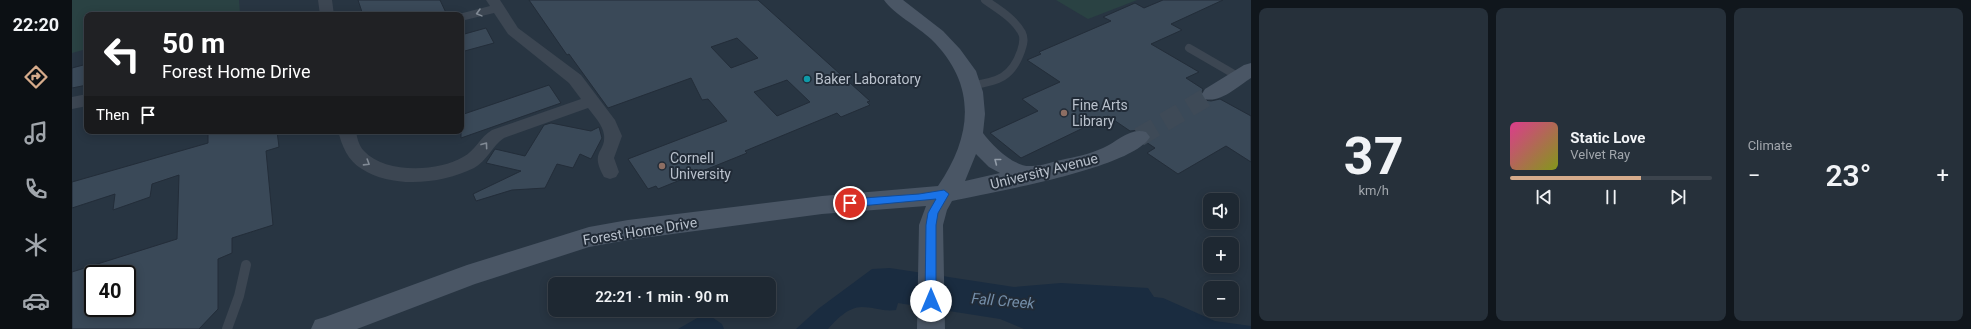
<!DOCTYPE html>
<meta charset="utf-8">
<style>
body{margin:0;font-family:Roboto,sans-serif;background:#26303a;color:#f1f3f6;height:100vh;display:flex;flex-direction:column;font-size:15px;white-space:nowrap}
*{box-sizing:border-box;margin:0}
p{font-size:13px;color:#a1a6ac}
.icon{flex:none;width:22px;height:22px;fill:none;stroke:currentColor;stroke-width:2;stroke-linecap:round;stroke-linejoin:round}
.map{position:relative;flex:1;overflow:hidden}
.details{display:flex;flex-direction:column;gap:8px;padding:8px;background:#10161c;width:720px}
.details>*{flex:none}
.banner{position:absolute;left:12px;top:12px;width:380px;height:122px;border-radius:8px;box-shadow:0 2px 10px #0003,0 0 0 1px #3c444d;background:#202124;color:#fff;overflow:hidden}
.buttons{position:absolute;left:1131px;top:193px;display:grid;gap:8px}
.buttons a{display:grid;place-items:center;width:36px;height:36px;border-radius:8px;background:#1e2832;box-shadow:0 2px 10px #0003,0 0 0 1px #3c444d;font-size:20px}
.speed{position:absolute;left:12px;top:265px;display:flex;gap:8px;font-size:20px;font-weight:700;text-align:center}
.speed>*{display:grid;place-content:center;width:52px;height:52px;border-radius:50%;background:#1e2832;box-shadow:0 2px 10px #0003,0 0 0 1px #3c444d;line-height:1}
.speed .limit{border:2px solid #111;border-radius:6px;background:#fff;color:#111}
.pin{position:absolute;display:grid;place-items:center;width:34px;height:34px;color:#fff;margin:-17px;border:2px solid #fff;border-radius:50%;box-shadow:0 1px 4px #0007}
.me{position:absolute;width:44px;margin:-22px;rotate:0deg;stroke-linejoin:round;filter:drop-shadow(0 0 3px #0008)}
.turn{display:flex;align-items:center;gap:14px;height:84px;padding:0 12px;font-size:18px}
.turn .icon{width:52px;height:52px;stroke-width:2.5}
.turn b{display:block;font-size:28px;line-height:34px}
.then{display:flex;align-items:center;height:38px;padding:0 12px;background:#0003;gap:8px;font-size:15px}
.big{font-size:30px;font-weight:600;line-height:1.1}
.details .tile{flex:1;display:flex;flex-direction:column;justify-content:center;gap:6px;min-width:0;padding:0 14px;border-radius:8px;background:#26303a}
.details .dial{align-items:center;gap:0}
.dial b{font-size:52px;line-height:1}
.song{display:flex;align-items:center;gap:12px}
.cover{width:48px;height:48px;border-radius:6px;background:linear-gradient(135deg,hsl(330 70% 55%),hsl(70 70% 35%))}
.played{height:4px;border-radius:2px;background:linear-gradient(90deg,#d6ab8b 65%,#3c444d 65%)}
.keys{display:flex;justify-content:space-around;direction:ltr}
.heat{display:flex;justify-content:space-between;align-items:center;font-size:22px;direction:ltr}
.details .tiles{flex:1;display:grid;gap:8px;grid-template-columns:repeat(3,1fr)}
.trip{position:absolute;left:476px;top:277px;width:228px;height:40px;border-radius:8px;background:#1e2832;box-shadow:0 2px 10px #0003,0 0 0 1px #3c444d;font-weight:600;line-height:40px;text-align:center}
main{display:flex;flex:1;min-height:0}
.tabs{display:flex;flex-direction:column;width:72px;justify-content:space-around;align-items:center;background:#0c1014;color:#a1a6ac}
.tabs .icon{width:28px;height:28px}
.tabs .selected{color:#d6ab8b}
.tabs b{font-size:18px;color:#f1f3f6}
.map>svg:first-child{display:block}
.green{fill:#2a4243}
.water{fill:#1a2c40}
.building{fill:#3a4958;stroke:#232d39;fill-rule:evenodd}
.lines{fill:none;stroke-linecap:round;stroke-linejoin:round}
.secondary-tunnel{stroke:#3e4a57;stroke-width:19;stroke-dasharray:19 10;stroke-linecap:butt}
.lane-far1{stroke:#3c4652;stroke-width:8}
.lane{stroke:#3c4652;stroke-width:10}
.street{fill:#3c4652;fill-rule:evenodd}
.secondary{fill:#4a5665;fill-rule:evenodd}
.oneway{stroke:#818a95}
.oneway2{stroke:#929ca8}
.route{fill:#1a73e8;stroke:#114b97}
.culture-dot{fill:#0f9aa8;stroke:#212b37;stroke-width:1.5}
.education-dot{fill:#8d6e63;stroke:#212b37;stroke-width:1.5}
.labels{text-anchor:middle;dominant-baseline:central;stroke-width:4;stroke-linejoin:round;paint-order:stroke}
.poi-label{font-size:14px;fill:#b9c1cc;stroke:#212b37;text-anchor:start}
.street-label{font-size:14px;fill:#b9c1cc;stroke:#212b37}
.water-label{font-size:15px;font-style:italic;fill:#748ea9;stroke:#212b37}
</style>
<main>
<nav class="tabs">
<b>22:20</b>
<svg class="icon selected" aria-label="directions" viewBox="0 0 24 24"><path d="M12 3l9 9-9 9-9-9zM9 14v-3h6M13 9l2 2-2 2"/></svg>
<svg class="icon" aria-label="music" viewBox="0 0 24 24"><path d="M9 18V5l10-2v13"/><circle cx="6" cy="18" r="3"/><circle cx="16" cy="16" r="3"/></svg>
<svg class="icon" aria-label="phone" viewBox="0 0 24 24"><path d="M5 4h4l2 5-3 2q2 4 5 5l2-3 5 2v4C11 20 4 13 5 4z"/></svg>
<svg class="icon" aria-label="climate" viewBox="0 0 24 24"><path d="M12 3v18M4 7l16 10M4 17L20 7"/></svg>
<svg class="icon" aria-label="car" viewBox="0 0 24 24"><path d="M5 17H2v-5l4-1 3-4h7l3 4 3 1v5h-3M9 17h6M6 11h13"/><circle cx="7" cy="17" r="2"/><circle cx="17" cy="17" r="2"/></svg>
</nav>
<div class="map">
<svg width="1179" height="329" viewBox="0 0 1179 329">
<rect width="100%" height="100%" fill="#283542"/>
<path class="green" d="M0 0H167L168 14 15 15V49L0 53Z
M984 0H1065L1016 19Z"/>
<path class="water" d="M818 268 942 287 989 283 1076 288 1082 297 1091 298 1143 321 1179 326V329H952L928 319 826 303 824 310C812 312 802 307 790 307 776 307 764 320 756 329H724L746 309 800 269Z
M634 313 650 324 652 329H606Z"/>
<path class="building" d="M286 0H368L375 15H291Z
M457 0H686L798 101 795 102 798 105 769 117 765 113 673 151 675 153 586 189 584 186 576 189 556 159 655 121 636 99 630 100 619 78 536 108 497 54 495 55ZM665 38 686 58 659 68 639 47ZM715 80 738 102 705 116 682 92Z
M1091 0H1151L1099 24 1110 30 1079 44 1127 72 1114 78 1131 89 1129 95 1132 100 1139 101 1148 99 1179 116V162L1154 146 1106 174 1075 153 1083 148 1074 142 1080 137 1075 131 1068 130 1058 131 1036 116 949 158 918 133 966 111 950 99 988 82 955 60 969 54 967 52 1039 21 1031 17 1063 3 1072 8Z
M414 28 422 43 389 52V35Z
M15 64V85L0 88V68Z
M477 85 489 103 389 138V115Z
M479 123 519 131 527 127 530 138 519 159 508 154 501 168 485 164 473 188 440 190 404 201 401 194 449 171 414 163 423 149 453 156 472 125Z
M136 131H205L207 147 194 151 201 225 160 238V253L146 259V309L127 329H0V272L105 239 107 175 80 184 78 197 41 210 43 194 0 208V182L136 143ZM21 274H55V308H21Z"/>
<g class="lines">
<path class="secondary-tunnel" d="M1067 137 1140 94"/>
<path class="lane-far1" d="M1117 48 1167 77
M900 85C926 82 940 77 949 51 951 45 953 39 950 33 942 18 926 9 913 0"/>
<path class="lane" d="M155 329 167 296 174 265"/>
<path class="street" d="M246 0H260L262 15H248Z
M414 0H428L446 28 509 75 543 120 550 136 542 158 547 172 544 177 538 179 532 177C517 150 534 153 532 135 531 125 522 116 516 108L432 138C420 146 415 161 402 168 370 184 321 189 290 169 276 161 270 146 266 131H284C285 138 287 146 292 151 313 174 366 172 391 157 403 151 408 137 420 130L509 99 497 83 436 34 422 13 389 21V15H383L418 6Z
M15 94V106L0 109V97Z"/>
<path class="secondary" d="M812 0H831L871 31 888 49 904 71 911 92 913 114 911 133C920 145 942 168 960 166 969 166 980 162 989 160 1003 157 1018 154 1031 148 1045 142 1058 127 1074 132L1078 137C1059 169 920 192 880 201L875 210 871 225 873 329H845L847 225 854 206 750 214 556 240 517 247 403 284 285 329H239L243 320 253 317 395 265 517 227 556 220 750 196 866 186C901 135 905 84 859 39 846 27 821 13 812 0ZM904 154 917 167 928 173 893 181Z
M1179 63V78C1166 86 1149 103 1133 99L1130 94 1133 89 1172 65Z"/>
</g>
<defs><path id="oneway-chevron" d="M-2-3.5L2.5 0L-2 3.5" fill="none" stroke-width="1.6" stroke-linecap="round" stroke-linejoin="round"/></defs>
<g class="oneway">
<use href="#oneway-chevron" transform="translate(407 13) rotate(165)"/>
<use href="#oneway-chevron" transform="translate(413 145) rotate(-54)"/>
<use href="#oneway-chevron" transform="translate(295 163) rotate(32)"/>
</g>
<use class="oneway2" href="#oneway-chevron" transform="translate(925 161) rotate(-142)"/>
<path class="route" d="M872 190 877 194 866 213 864 225V301L863 304 859 306 855 304 853 301 854 225 856 213 864 199 778 207 773 203 778 199 847 194Z"/>
<circle class="culture-dot" cx="735" cy="79" r="4"/>
<g class="education-dot">
<circle cx="992" cy="113" r="4"/>
<circle cx="590" cy="166" r="4"/>
</g>
<g class="labels">
<g class="poi-label">
<text x="743" y="79">Baker Laboratory</text>
<text x="1000" y="105">Fine Arts<tspan x="1000" dy="16">Library</tspan></text>
<text x="598" y="158">Cornell<tspan x="598" dy="16">University</tspan></text>
</g>
<g class="street-label">
<text transform="translate(972 171) rotate(-14)">University Avenue</text>
<text transform="translate(568 231) rotate(-9)">Forest Home Drive</text>
</g>
<g class="water-label">
<text transform="translate(931 301) rotate(5)">Fall Creek</text>
</g>
</g>
</svg>
<div class="buttons">
<a><svg class="icon" aria-label="sound" viewBox="0 0 24 24"><path d="M4 9h4l5-4v14l-5-4H4zM17 9q2 3 0 6"/></svg></a>
<a>+</a>
<a>−</a>
</div>
<div class="speed"><div class="limit">40</div></div>
<div class="pin" style="left:778px;top:203px;background:#d93025"><svg class="icon" aria-label="arrive" viewBox="0 0 24 24"><path d="M6 21V4h12l-3 4 3 4H6"/></svg></div>
<svg class="me" style="left:859px;top:301px" viewBox="-20 -20 40 40"><circle r="19" fill="#fff"/><path d="M0-13L10 11 0 6-10 11z" fill="#1a73e8"/></svg>
<div class="trip">22:21 · 1 min · 90 m</div>
<div class="banner">
<div class="turn"><svg class="icon" aria-label="left" viewBox="0 0 24 24"><path d="M17 20v-9H6M10 6l-5 5 5 5"/></svg><div><b>50 m</b>Forest Home Drive</div></div>
<div class="then">Then<svg class="icon" aria-label="arrive" viewBox="0 0 24 24"><path d="M6 21V4h12l-3 4 3 4H6"/></svg></div>
</div>
</div>
<section class="details">
<div class="tiles">
<div class="tile dial"><b>37</b><p>km/h</p></div>
<div class="tile">
<div class="song"><i class="cover"></i><div><b>Static Love</b><p>Velvet Ray</p></div></div>
<div class="played"></div>
<div class="keys"><svg class="icon" aria-label="previous" viewBox="0 0 24 24"><path d="M18 5L8 12l10 7zM5 5v14"/></svg><svg class="icon" aria-label="pause" viewBox="0 0 24 24"><path d="M8 5v14M16 5v14"/></svg><svg class="icon" aria-label="next" viewBox="0 0 24 24"><path d="M6 5l10 7-10 7zM19 5v14"/></svg></div>
</div>
<div class="tile"><p>Climate</p>
<div class="heat"><a>−</a><b class="big">23°</b><a>+</a></div>
</div>
</div>
</section>
</main>
